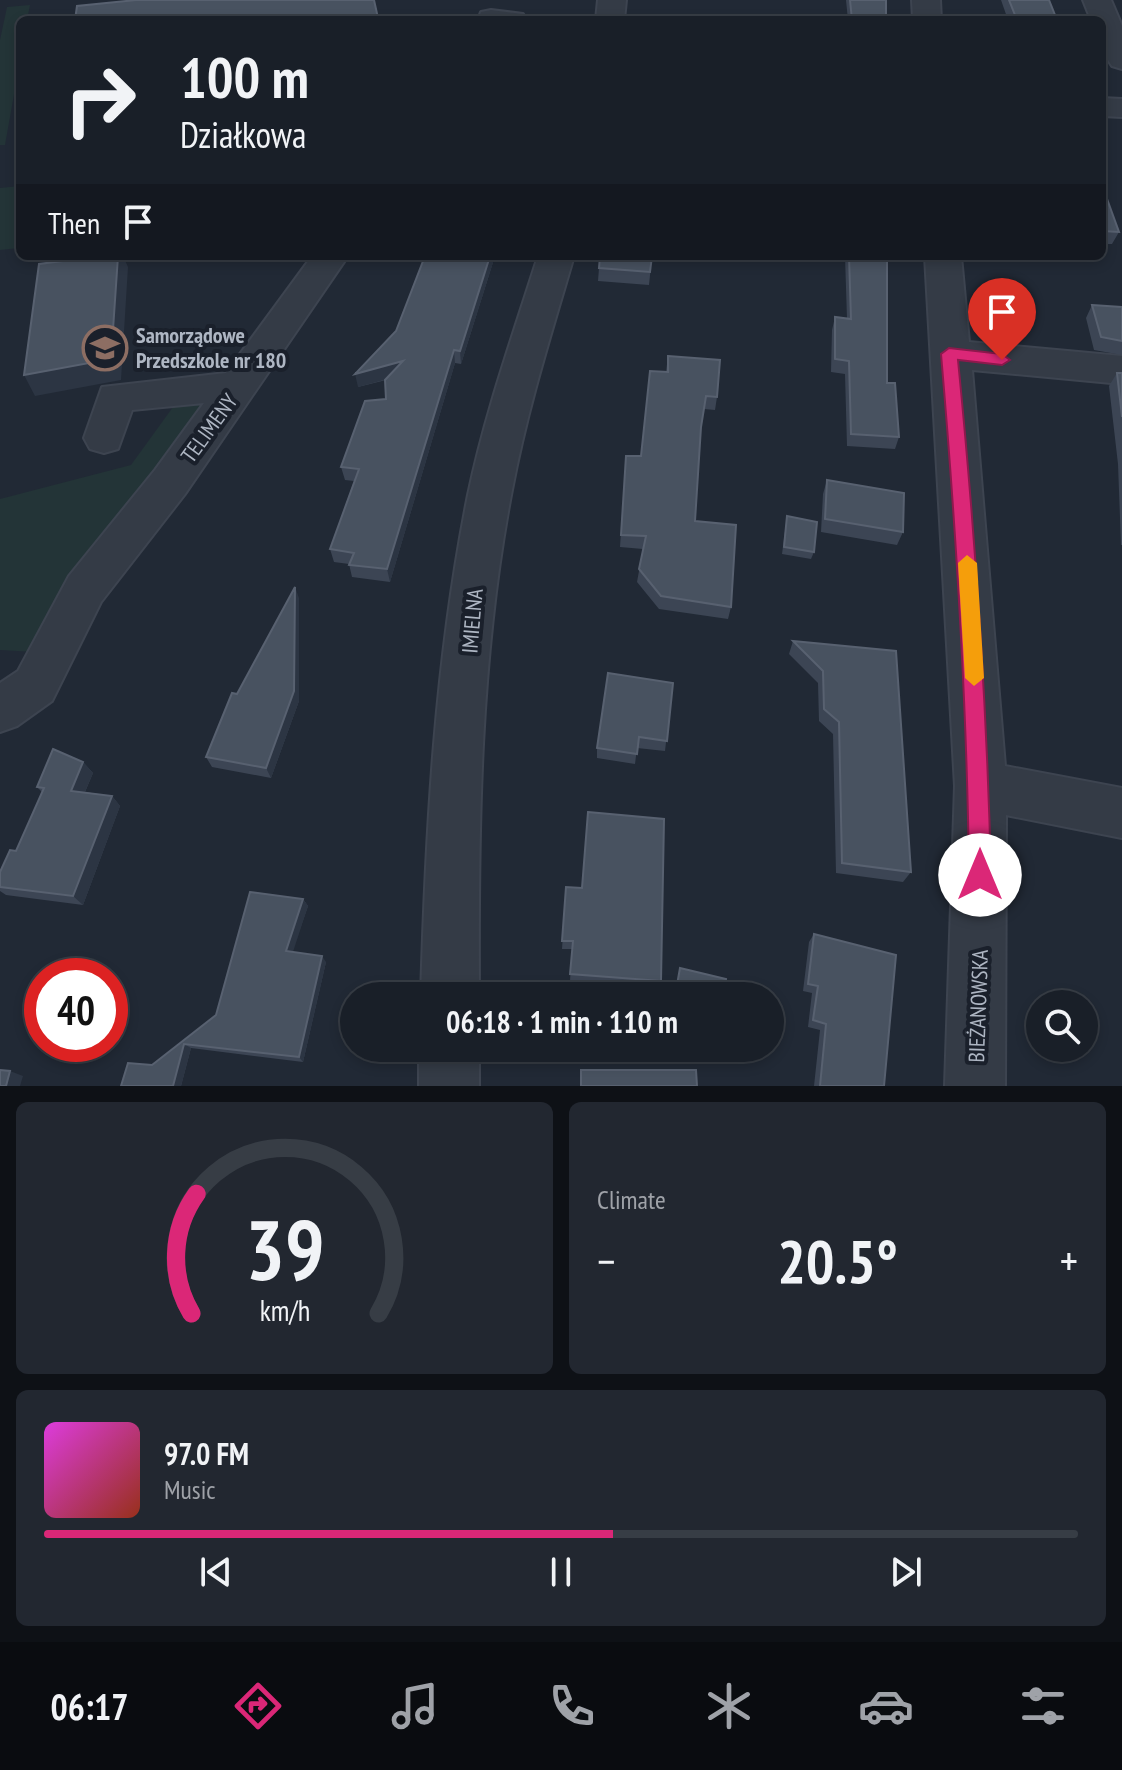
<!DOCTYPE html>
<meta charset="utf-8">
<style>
body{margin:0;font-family:"PT Sans Narrow",sans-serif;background:#222730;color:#f1f3f6;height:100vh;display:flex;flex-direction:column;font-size:30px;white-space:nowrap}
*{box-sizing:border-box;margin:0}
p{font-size:26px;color:#9fa2a8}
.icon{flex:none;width:44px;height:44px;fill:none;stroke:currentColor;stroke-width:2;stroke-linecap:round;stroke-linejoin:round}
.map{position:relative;height:1086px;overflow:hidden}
.side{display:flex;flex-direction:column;gap:16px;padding:16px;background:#0e1116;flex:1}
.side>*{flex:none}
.top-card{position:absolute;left:16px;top:16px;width:1090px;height:244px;border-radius:12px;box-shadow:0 4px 12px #0003,0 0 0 2px #373d45;background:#191f28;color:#f1f3f6;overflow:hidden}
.fabs{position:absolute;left:1026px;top:990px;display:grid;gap:16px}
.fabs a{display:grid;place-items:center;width:72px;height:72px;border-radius:50%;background:#191f28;box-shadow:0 4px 12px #0003,0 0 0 2px #373d45;font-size:40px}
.speed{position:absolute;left:24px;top:958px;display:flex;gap:16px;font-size:40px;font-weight:700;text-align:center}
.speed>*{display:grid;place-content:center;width:104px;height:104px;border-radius:50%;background:#191f28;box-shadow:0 4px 12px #0003,0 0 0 2px #373d45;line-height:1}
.speed .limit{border:12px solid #d22;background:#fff;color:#111}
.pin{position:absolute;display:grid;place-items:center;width:68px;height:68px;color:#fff;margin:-82px -34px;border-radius:50% 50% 50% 0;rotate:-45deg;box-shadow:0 0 8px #0007}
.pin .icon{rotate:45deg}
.me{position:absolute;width:88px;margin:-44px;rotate:0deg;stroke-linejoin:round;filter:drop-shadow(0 0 6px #0008)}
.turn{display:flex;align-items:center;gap:28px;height:168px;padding:0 32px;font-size:36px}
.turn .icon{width:104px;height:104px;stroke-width:2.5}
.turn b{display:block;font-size:56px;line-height:68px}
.then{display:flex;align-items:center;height:76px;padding:0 32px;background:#0003;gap:16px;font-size:30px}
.big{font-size:60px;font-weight:700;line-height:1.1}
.side .card{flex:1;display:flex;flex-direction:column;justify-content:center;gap:12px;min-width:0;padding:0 28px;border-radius:12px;background:#222730}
.side .dial{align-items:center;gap:0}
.dial svg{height:208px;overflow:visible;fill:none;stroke:#373d45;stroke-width:7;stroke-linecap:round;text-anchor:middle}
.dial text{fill:#f1f3f6;stroke:none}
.song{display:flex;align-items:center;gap:24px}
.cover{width:96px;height:96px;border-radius:12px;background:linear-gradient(135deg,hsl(300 70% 55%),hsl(10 70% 35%))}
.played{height:8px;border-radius:4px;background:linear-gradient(90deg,#db2777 55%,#373d45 55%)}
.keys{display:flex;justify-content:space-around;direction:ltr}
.heat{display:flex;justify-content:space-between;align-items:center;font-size:44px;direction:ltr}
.side .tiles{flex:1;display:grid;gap:16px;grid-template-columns:1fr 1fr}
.card:last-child{grid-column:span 2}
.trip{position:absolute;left:340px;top:982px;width:444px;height:80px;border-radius:40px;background:#191f28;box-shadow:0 4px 12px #0003,0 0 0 2px #373d45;font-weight:700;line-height:80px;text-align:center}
.dock{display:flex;height:128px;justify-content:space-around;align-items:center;background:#0a0c10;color:#9fa2a8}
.dock .icon{width:56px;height:56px}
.dock .selected{color:#db2777}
.dock b{font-size:36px;color:#f1f3f6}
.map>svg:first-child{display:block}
.green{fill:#233437}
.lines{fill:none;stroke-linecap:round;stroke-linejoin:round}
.minor-casing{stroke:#3d4450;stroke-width:4}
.minor{fill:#343b46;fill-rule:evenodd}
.wall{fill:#3c4554}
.shaded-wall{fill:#2c3543}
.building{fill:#485260;stroke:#586170;stroke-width:2}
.route{fill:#db2777;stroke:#8e194d;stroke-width:2}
.slow{fill:#f59e0b}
.labels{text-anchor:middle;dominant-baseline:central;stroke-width:8;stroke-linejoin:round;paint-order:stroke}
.poi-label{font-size:22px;font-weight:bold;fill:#aeb6c3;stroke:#1a202b;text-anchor:start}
.street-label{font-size:22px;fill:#aeb6c3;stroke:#1a202b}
</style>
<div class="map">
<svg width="1122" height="1086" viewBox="0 0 1122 1086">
<rect width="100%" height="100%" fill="#212935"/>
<path class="green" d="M30 5 27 20H20V61L5 145H0V40L7 7Z
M20 186 19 248 0 250V188Z
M181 396 207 409 34 652 0 650V499L131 465Z"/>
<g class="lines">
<g class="minor-casing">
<path id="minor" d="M598 0H626L624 20H596Z
M912 0H940L941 20H913Z
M1083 0H1111L1122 26V69L1112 66C1101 51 1102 38 1102 20H1091Z
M491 10 523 14 527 20H478L481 12Z
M1102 98 1122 99V117L1102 116Z
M312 256H348L185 494 101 602 52 701 17 726 0 732V683L18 671 69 576 155 470 204 403 132 410 118 449 104 453 90 449 84 438 102 387 226 373Z
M538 256H574C551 334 527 410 512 490 480 656 478 827 479 996H421C426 828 435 660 468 495 485 413 513 335 538 256Z
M925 256H961L969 342 1122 356V384L972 370 1005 766 1122 788V838L1006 815 1005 1086H945L955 786Z
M419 1048H479V1086H419Z"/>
</g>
<use href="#minor" class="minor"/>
</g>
<path class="wall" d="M846 0H886V20H848Z
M1001 0H1049L1057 20H1008Z
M1102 185 1119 232 1112 244H1102Z
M495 256 461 364 455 363 390 582 352 577 349 564 334 562 330 549 354 481 345 480 341 467 386 399V380L358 387 396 331Z
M652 256 649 285 598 281 599 268Z
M695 256H748L747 260Z
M845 256H887V383L899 437 895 449 847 446 845 374 831 372 832 330 835 317 847 319Z
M1092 305 1122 307V355L1094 350 1086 318Z
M668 356 717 397 715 410 704 409 701 429 695 521 731 607 728 619 659 609 637 582 643 549 620 547 626 456H641L666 372Z
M1117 373H1122V545H1121L1118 464 1109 386Z
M827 480 903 532 897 545 821 532 823 494Z
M787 516 814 552 811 559 782 554Z
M299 598V701L271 778 212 767 206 757 237 694Z
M793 641 896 651 911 872 903 882 836 873 833 734 819 721 818 683 789 654Z
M673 683 665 751 637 748 635 764 597 758V748Z
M83 762 93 773 85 792 112 796 120 806 83 905 6 895 0 891V872L16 851 42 792 37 787Z
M566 887 661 981 659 989 570 981 572 949H562Z
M303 899 308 906 292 952 326 962 303 1062 191 1048 181 1086H121L152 1065 216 1015Z
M814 934 884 1086H814L820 1030 808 1027 812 993 803 991 809 942Z"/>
<path class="shaded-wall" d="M118 256H123L128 267 121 380 35 396 24 375Z
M490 256H495L461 364 460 351Z
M454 350 455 363 390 582 387 569Z
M403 361 406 374 358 387 355 374Z
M295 587 299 598V701L271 778 266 768Z
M83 762 93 773 81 801 71 791Z
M112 796 120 806 83 905 73 896Z
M303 899 308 906 291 958 286 951Z
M322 956 326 962 303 1062 299 1057Z
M184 1044 191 1048 181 1086H173Z
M10 1071 23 1076 20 1086H6Z"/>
<path class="building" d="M136 0H374L378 18 357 20H75L77 6Z
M850 0H886V20H852Z
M1009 0H1049L1057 20H1017Z
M1102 185 1119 232 1102 231Z
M86 256H118L111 359 24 375 39 264 86 258Z
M425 256H490L460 351 454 350 387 569 349 565 354 553 330 549 359 469 341 467 365 401 386 399 385 380 403 361 355 374 396 331Z
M600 256H652L650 272 599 268Z
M849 256H887V383H895L899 437 851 434 849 361 835 359V317L851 319Z
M1092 305 1122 307V341L1101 337Z
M668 356 720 360 717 397 706 396 701 427 695 521 736 525 731 607 661 596 639 569 646 536 621 535 626 456H641L650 371 668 372Z
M1117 373H1122V417Z
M827 480 904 493 903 532 825 519Z
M787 516 817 522 814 552 784 547Z
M295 587 294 691 266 768 206 757 232 693 237 694Z
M793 641 896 651 911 872 842 863 839 722 824 709 823 671Z
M608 673 673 683 667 741 639 737 637 754 597 748Z
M53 749 83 762 71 791 112 796 73 896 0 887V872L10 850 16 851 44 788 37 787Z
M588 812 664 819 661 981 570 974 573 941H562L566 887 582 888Z
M250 892 303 899 286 951 322 956 299 1057 184 1044 173 1086H121L128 1063 152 1065 216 1015Z
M814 934 896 955 884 1086H820L826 1024 813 1020 818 986 808 984Z
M680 968 726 979 724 996H675Z
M0 1070 10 1071 6 1086H0Z
M581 1070H696L697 1086H581Z"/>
<path class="route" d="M949 348 1002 354 1010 360 1002 365 958 360C975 532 987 703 991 875L988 883 980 886 972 883 969 875C967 700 956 528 941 354Z"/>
<path class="slow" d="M967 555 977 563 984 678 974 686 965 678 958 563Z"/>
<defs>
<g id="school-ring" transform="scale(2.3)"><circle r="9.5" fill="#1a202b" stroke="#8d6e63" stroke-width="1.5"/><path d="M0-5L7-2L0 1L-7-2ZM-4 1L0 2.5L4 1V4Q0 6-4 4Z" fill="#8d6e63"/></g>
</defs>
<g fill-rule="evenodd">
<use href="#school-ring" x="105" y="348"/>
</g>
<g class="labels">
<g class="poi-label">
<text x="136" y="335">Samorządowe<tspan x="136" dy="25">Przedszkole nr 180</tspan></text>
</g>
<g class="street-label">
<text transform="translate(209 428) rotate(-54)">TELIMENY</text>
<text transform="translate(472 621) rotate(-85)">IMIELNA</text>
<text transform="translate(978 1006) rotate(-88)">BIEŻANOWSKA</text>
</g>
</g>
</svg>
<div class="fabs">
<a><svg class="icon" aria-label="search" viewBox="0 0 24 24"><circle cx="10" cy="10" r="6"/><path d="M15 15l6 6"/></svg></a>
</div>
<div class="speed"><div class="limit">40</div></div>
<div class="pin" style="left:1002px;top:360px;background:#d93025"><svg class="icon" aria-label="arrive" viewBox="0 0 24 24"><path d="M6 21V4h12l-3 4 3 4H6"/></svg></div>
<svg class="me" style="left:980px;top:875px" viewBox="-20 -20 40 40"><circle r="19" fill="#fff"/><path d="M0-13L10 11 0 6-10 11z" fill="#db2777"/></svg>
<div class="trip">06:18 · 1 min · 110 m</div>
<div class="top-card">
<div class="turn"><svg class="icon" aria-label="right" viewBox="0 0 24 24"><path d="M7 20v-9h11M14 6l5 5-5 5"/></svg><div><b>100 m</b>Działkowa</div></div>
<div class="then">Then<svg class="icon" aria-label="arrive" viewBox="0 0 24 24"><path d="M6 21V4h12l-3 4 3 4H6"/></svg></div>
</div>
</div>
<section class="side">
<div class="tiles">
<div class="card dial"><svg viewBox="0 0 100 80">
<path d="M14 69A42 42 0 1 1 86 69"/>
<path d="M14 69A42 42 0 0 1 16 23" stroke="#db2777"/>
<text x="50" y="56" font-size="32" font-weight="700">39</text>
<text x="50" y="72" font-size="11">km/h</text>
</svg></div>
<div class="card"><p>Climate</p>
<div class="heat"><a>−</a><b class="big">20.5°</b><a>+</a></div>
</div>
<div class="card">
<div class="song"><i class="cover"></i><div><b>97.0 FM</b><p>Music</p></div></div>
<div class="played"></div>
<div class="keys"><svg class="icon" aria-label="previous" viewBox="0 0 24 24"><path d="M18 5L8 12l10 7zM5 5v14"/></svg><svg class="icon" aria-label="pause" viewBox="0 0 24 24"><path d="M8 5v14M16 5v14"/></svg><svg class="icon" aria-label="next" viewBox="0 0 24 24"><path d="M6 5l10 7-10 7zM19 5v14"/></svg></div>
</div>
</div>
</section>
<nav class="dock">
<b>06:17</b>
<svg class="icon selected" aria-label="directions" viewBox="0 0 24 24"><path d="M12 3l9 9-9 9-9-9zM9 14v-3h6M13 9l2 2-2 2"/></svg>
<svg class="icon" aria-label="music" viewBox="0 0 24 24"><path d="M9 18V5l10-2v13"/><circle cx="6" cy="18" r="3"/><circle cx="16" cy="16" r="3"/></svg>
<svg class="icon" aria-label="phone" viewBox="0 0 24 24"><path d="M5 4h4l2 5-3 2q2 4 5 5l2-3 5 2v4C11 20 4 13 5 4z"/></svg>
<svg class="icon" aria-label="climate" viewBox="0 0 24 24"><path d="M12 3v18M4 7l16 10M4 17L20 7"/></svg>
<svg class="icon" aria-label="car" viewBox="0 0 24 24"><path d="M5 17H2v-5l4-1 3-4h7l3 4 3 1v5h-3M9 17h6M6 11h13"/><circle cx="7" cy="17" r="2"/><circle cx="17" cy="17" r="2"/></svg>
<svg class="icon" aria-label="filters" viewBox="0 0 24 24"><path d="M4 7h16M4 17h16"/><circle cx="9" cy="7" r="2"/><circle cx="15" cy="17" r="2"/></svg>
</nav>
